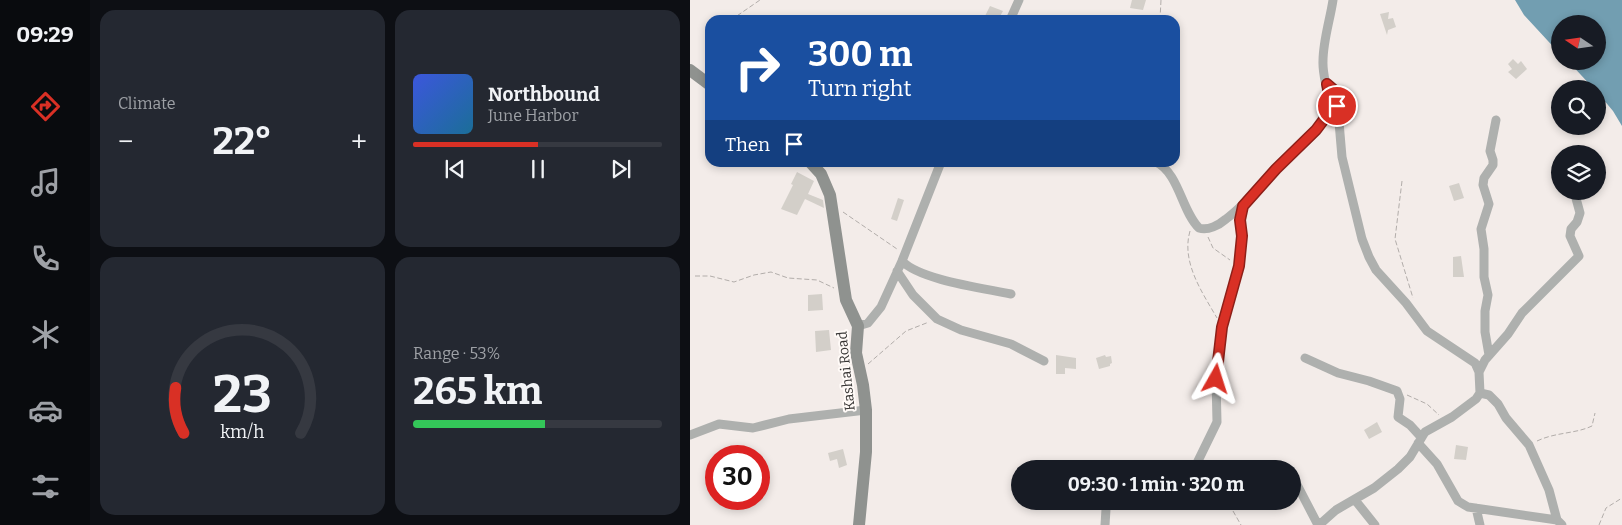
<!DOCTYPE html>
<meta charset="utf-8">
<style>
body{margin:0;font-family:Bitter,serif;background:#242831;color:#f1f3f6;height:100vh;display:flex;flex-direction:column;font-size:19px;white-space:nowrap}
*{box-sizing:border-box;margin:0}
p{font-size:16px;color:#9ea1a6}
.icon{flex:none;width:28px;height:28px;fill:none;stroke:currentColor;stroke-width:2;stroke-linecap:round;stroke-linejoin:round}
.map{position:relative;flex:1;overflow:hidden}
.panel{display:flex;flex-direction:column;gap:10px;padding:10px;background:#0d0f14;width:600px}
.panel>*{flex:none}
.guide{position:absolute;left:15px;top:15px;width:475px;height:152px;border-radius:15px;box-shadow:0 2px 8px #0003;background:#1a4fa0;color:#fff;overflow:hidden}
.needle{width:32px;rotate:283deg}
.controls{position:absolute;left:861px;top:15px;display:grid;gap:10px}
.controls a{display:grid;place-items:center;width:55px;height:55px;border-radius:50%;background:#171b24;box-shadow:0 2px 8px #0003;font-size:25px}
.speed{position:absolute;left:15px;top:445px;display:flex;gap:10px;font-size:25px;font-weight:700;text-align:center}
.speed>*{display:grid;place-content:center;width:65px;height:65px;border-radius:50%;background:#171b24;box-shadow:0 2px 8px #0003;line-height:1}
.speed .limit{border:8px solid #d22;background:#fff;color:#111}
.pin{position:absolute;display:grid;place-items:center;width:42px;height:42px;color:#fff;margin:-21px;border:2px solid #fff;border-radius:50%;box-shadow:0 1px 5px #0007}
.me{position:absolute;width:55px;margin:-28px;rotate:6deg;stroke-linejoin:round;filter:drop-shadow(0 0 4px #0008)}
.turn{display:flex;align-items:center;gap:18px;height:105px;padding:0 20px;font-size:22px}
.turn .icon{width:65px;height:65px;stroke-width:2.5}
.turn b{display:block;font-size:35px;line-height:42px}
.then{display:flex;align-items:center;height:48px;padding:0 20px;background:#0003;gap:10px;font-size:19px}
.big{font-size:38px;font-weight:700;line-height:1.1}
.panel .widget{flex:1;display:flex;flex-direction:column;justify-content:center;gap:8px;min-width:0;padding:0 18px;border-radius:15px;background:#242831}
.panel .dial{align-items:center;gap:0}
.dial svg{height:130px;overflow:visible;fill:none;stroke:#363941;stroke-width:7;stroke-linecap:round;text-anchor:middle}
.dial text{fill:#f1f3f6;stroke:none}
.song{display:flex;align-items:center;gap:15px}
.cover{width:60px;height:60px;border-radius:8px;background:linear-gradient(135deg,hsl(230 70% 55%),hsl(200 70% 35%))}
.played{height:5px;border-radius:2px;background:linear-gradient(90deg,#d93025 50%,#363941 50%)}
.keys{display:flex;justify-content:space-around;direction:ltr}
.heat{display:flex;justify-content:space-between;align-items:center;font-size:28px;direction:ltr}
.charge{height:8px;border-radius:4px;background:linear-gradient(90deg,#34c759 53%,#363941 0)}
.panel .tiles{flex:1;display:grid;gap:10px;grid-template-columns:repeat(2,1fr)}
.trip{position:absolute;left:321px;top:460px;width:290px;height:50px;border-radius:25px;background:#171b24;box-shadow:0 2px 8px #0003;font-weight:700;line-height:50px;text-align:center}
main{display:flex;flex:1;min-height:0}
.menu{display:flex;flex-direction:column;width:90px;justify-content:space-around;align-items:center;background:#090b0e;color:#9ea1a6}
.menu .icon{width:35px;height:35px}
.menu .selected{color:#d93025}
.menu b{font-size:22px;color:#f1f3f6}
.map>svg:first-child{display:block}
.water{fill:#729eb1}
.building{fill:#d3cfc9}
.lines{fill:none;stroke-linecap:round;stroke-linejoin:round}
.path{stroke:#b2adaa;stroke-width:1;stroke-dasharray:5 2.5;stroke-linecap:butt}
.street{stroke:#aeb0ae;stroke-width:9}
.secondary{stroke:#8f928f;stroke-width:12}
.route-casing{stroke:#8d1f18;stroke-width:12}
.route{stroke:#d93025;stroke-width:9}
.labels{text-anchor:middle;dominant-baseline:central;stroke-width:4;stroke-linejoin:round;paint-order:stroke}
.street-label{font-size:14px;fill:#363433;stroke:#fffaf7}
</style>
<main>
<nav class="menu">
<b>09:29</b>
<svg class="icon selected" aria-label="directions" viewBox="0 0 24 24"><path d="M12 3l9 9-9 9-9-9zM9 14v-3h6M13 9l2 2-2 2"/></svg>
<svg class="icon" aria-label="music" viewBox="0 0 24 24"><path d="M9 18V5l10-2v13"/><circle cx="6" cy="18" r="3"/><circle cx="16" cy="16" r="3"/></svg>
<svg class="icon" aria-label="phone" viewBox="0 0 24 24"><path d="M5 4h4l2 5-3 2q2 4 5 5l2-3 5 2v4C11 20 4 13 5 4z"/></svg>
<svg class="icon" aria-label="climate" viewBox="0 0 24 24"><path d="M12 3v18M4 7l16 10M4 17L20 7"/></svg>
<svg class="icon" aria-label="car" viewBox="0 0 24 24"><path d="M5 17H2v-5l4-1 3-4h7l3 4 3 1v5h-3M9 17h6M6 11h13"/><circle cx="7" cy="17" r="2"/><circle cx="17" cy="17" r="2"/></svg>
<svg class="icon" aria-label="filters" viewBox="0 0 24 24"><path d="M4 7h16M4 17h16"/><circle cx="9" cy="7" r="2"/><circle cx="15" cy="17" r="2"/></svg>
</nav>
<section class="panel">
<div class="tiles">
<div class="widget"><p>Climate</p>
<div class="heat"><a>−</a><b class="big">22°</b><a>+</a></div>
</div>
<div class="widget">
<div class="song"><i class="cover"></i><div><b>Northbound</b><p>June Harbor</p></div></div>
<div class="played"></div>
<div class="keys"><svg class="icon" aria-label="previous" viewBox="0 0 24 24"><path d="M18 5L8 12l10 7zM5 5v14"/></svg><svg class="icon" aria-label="pause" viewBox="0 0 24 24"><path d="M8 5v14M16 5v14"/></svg><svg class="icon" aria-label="next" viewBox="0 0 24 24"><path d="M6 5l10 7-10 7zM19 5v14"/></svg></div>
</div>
<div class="widget dial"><svg viewBox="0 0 100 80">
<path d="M14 69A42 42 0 1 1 86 69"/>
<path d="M14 69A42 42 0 0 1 9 41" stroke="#d93025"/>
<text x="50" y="56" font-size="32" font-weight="700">23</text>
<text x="50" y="72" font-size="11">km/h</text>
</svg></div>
<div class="widget"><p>Range · 53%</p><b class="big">265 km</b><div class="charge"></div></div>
</div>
</section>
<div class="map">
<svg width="932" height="525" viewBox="0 0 932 525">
<rect width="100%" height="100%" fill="#f3ece9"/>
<path class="water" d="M825 0H932V126L923 111 908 93V89H904L878 61H908V24H870V54L834 15Z"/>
<path class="building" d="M442 0H456L453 10 440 8Z
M300 6 313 11 308 20H293Z
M699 12 698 19 703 18 706 27 698 30 697 35 690 14Z
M823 59 828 64 831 61 837 69 826 79 818 72 822 69 818 64Z
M107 172 124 181 118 194 133 200 134 208 115 199 107 215 91 209 103 185 101 184Z
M769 183 774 198 764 201 759 186Z
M208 198 214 200 207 221 201 219Z
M771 256 774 277H763V257Z
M132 294 133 310 118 311V295Z
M139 330 141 350 126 352 125 331Z
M366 355 386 358V369L375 368V374H366Z
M415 355 416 357 421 356 422 363 420 364V366L409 369 406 358Z
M687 422 692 432 679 439 674 430Z
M766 445 778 447 776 460 764 459Z
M153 449 157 465 149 468 147 459 140 461 138 453Z"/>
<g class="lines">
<path class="path" d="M41 20 70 0
M470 20 471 0
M712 181 705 239 723 298
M153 212 207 249
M500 231C491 262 512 292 527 318
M518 237 523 248 540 260
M5 276H20L44 282 64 275 81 272 98 278 127 280 144 288
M178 364 216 331 239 322
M717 395 737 404 749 415
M847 441C866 432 885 434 902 426L905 413
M543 511 551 525
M909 525 916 508 932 498"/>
<path class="street" d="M320 20 329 0
M637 84 644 90 647 99 652 157 672 239 679 257 686 270 716 303 737 331 785 363 789 372 790 393 799 395 808 404 816 418 839 445 859 490 867 520 872 525
M466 162C489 173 492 212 509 228 518 231 529 225 536 219 555 205 569 187 585 170 599 155 627 136 635 117 643 96 632 81 633 61 633 41 640 20 643 0
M212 261C230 280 293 288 321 294
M207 271 223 295 247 319 271 330 321 344 354 361
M168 326 178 323 191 307 212 261 251 162
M799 355 795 332V311L798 295 794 277V249L791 229 799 204 793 185 794 178 803 165V160L800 151 806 120
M615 358 648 373 679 381 707 391 710 399 708 417 720 425 731 437
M789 372 795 360 818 334 832 313 889 256 880 236 881 229 887 222 890 213 884 191
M0 435 29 424 63 428 99 419 176 410
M728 443 747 464 768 501 778 507 867 520
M501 469 507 463 527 422 526 379 532 327 549 266 552 236 550 220 553 206
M602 475 628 525
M665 500 685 525
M786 508 790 525
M415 525 416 509 419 501
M629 525 646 510 684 488 708 469 720 457 735 432 762 417 786 399 790 393"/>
<path class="secondary" d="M0 70 20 85
M120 162 131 174 140 195 156 300 168 326 166 353 173 385 176 410V452L169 525"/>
</g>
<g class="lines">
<g class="route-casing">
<path id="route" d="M526 379 532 327 549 266 552 236 550 220 553 206 586 169 626 130 635 118 639 94 637 84 644 90 647 106"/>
</g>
<use href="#route" class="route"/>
</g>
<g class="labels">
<g class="street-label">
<text transform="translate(156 371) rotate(-96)">Kashai Road</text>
</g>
</g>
</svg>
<div class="controls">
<a><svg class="needle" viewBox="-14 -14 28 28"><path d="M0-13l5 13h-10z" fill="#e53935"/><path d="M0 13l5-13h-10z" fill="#9ea1a6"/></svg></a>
<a><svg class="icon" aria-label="search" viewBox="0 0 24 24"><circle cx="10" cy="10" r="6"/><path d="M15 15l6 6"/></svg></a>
<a><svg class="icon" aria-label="layers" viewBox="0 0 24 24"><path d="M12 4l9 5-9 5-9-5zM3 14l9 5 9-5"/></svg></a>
</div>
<div class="speed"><div class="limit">30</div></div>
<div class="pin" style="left:647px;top:106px;background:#d93025"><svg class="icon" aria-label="arrive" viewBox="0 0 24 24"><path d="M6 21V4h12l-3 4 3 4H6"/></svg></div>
<svg class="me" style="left:526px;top:379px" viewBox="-20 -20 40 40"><path d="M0-17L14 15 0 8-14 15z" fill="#d93025" stroke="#fff" stroke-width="4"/></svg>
<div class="trip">09:30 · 1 min · 320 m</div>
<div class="guide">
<div class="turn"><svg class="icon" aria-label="right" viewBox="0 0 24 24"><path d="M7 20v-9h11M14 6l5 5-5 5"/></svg><div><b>300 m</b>Turn right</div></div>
<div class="then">Then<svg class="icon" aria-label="arrive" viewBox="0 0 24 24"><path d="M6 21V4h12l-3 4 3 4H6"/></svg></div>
</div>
</div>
</main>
